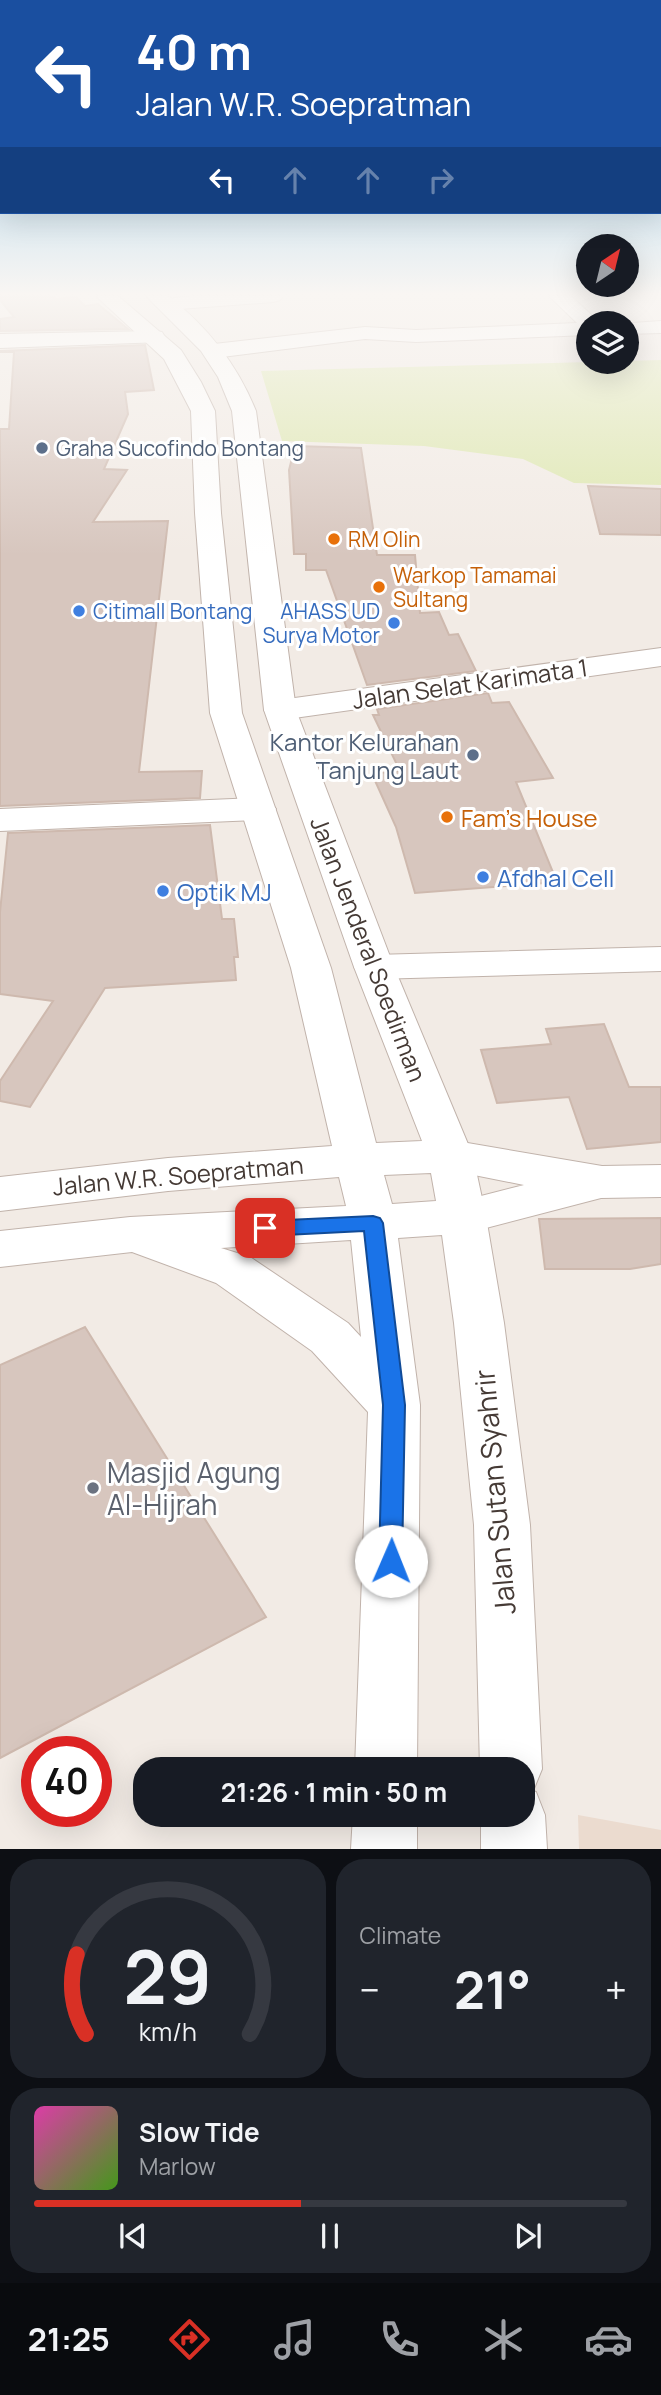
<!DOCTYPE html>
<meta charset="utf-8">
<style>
body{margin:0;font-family:Manrope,sans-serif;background:#20242c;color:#f1f3f6;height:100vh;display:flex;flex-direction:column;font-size:26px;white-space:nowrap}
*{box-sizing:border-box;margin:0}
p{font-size:23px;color:#9ea1a6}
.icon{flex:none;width:38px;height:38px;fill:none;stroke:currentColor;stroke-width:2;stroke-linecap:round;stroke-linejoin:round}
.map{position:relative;height:1849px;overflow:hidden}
.drawer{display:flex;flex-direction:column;gap:10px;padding:10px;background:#0d0f14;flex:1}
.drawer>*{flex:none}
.top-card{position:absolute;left:0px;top:0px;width:662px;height:214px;box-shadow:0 7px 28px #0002;background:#1a4fa0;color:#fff;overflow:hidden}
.needle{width:46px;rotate:35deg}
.controls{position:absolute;left:576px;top:234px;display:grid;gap:14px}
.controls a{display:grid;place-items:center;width:63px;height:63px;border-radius:50%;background:#171b24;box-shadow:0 7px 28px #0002;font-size:35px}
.speed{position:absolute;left:21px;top:1736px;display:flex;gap:14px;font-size:35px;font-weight:700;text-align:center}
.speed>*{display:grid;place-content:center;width:91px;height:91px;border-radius:50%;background:#171b24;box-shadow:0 7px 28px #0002;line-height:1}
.speed .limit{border:10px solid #d22;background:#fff;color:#111}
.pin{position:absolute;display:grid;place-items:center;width:60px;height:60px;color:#fff;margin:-30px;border-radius:14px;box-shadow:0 4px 10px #0006}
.me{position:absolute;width:77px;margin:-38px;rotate:1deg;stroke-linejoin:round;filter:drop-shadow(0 0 5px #0008)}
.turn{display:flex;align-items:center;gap:24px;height:147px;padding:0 21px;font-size:32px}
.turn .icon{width:91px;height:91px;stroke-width:2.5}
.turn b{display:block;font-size:49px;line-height:60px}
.lanes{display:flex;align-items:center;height:66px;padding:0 21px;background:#0003;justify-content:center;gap:35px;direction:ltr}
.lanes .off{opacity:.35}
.big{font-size:52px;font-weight:700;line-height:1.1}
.drawer .widget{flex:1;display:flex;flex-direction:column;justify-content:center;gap:10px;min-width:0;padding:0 24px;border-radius:28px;background:#20242c}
.drawer .dial{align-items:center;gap:0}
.dial svg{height:182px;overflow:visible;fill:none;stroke:#363941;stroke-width:7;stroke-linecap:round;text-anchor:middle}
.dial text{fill:#f1f3f6;stroke:none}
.song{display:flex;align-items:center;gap:21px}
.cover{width:84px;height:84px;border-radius:10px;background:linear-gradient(135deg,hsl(320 70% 55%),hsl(100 70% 35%))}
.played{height:7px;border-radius:4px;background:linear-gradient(90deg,#d93025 45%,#363941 45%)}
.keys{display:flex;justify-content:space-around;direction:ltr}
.heat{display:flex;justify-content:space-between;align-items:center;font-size:38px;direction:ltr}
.drawer .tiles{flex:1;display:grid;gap:10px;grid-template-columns:1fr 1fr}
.widget:last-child{grid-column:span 2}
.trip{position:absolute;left:133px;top:1757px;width:402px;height:70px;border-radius:28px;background:#171b24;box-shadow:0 7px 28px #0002;font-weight:700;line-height:70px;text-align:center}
.menu{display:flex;height:112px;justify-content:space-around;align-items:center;background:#090b0e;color:#9ea1a6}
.menu .icon{width:49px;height:49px}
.menu .current{color:#d93025}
.menu b{font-size:32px;color:#f1f3f6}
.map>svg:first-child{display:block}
.education{fill:#ebdbcf}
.green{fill:#dde7ae}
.building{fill:#d7c6be;stroke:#ceb9ae;stroke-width:2}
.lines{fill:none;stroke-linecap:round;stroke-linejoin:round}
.minor-casing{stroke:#c1b3ab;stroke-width:2}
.tertiary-casing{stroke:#c1b3ab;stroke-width:2}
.minor{fill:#fff;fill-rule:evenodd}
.tertiary{fill:#fff;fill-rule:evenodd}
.route{fill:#1a73e8;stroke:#114b97;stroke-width:2}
.service-dot{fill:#5c6f8a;stroke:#fff;stroke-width:2.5}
.food-dot{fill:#e8710a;stroke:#fff;stroke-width:2.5}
.shop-dot{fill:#3f7fe0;stroke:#fff;stroke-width:2.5}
.worship-dot{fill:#6b7280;stroke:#fff;stroke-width:2.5}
.labels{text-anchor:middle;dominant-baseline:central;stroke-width:6;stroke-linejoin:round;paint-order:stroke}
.far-service-label{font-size:21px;fill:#4e5e75;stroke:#fff;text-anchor:start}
.far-food-label{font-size:21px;fill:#c56008;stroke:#fff;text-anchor:start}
.far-shop-label{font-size:21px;fill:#366cbe;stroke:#fff;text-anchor:start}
.street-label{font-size:24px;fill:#453a35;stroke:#fff}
.service-label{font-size:24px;fill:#4e5e75;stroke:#fff;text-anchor:end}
.food-label{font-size:24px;fill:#c56008;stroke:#fff;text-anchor:start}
.shop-label{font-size:24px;fill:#366cbe;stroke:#fff;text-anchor:start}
.near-worship-label{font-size:28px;fill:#5b616d;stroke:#fff;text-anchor:start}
.near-street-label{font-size:28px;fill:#453a35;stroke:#fff}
</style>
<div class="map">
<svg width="661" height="1849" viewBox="0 0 661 1849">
<rect width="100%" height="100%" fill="#f2ebe5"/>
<path class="education" d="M578 1815 661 1830V1849H579Z"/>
<path class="green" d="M661 360V485L574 483 523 459 424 446 282 441 261 371Z"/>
<path class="building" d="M0 296H52L56 299 76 297 85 306 98 304 128 329 0 331V319L14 317 0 300Z
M145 345 154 390 125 392 128 414 104 469 127 470 93 522 168 521 139 772 202 771 200 798 0 806V429H9L14 352H0V351Z
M295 446 361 448 377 555H415L420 613 439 612 449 635 458 634 476 671 367 685 326 570H306V554H294L289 470Z
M588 486 661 489V535L600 534Z
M488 693 492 703 509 702 553 778 516 782 557 882 415 893 396 827 372 774 400 771 373 715H379L377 709Z
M210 825 222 919H234L238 957H234L236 980 105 988 30 1107 0 1101V1081L53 1001 0 994V912L8 833Z
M604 1024 629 1087H661V1142L587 1149 569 1097 497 1103 481 1050 551 1044 546 1029Z
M661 1218V1264L630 1269H545L539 1219Z
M85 1327 266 1617 0 1758V1365Z"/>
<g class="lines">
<g class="minor-casing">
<path id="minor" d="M192 296H283L280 300 273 302 166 310 159 308 156 304 159 300Z
M549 296H571L601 324H588V335L416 342 365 339 214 358 206 356 203 351 206 346 214 344 365 327 416 330 577 323Z
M661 321V333L626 334V324H618Z
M154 331 162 332 165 337 162 342 0 348V334Z
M661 648V666L280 720 269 717 264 710 269 703 280 700Z
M258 798 270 802 276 809 270 816 258 820 0 831V809Z
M661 947V971L374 979 360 976 354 967 360 958 374 955Z
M450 1140 602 1166 661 1165V1197L601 1198 463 1234 446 1229 440 1217 446 1205 524 1185 434 1167 427 1156 434 1145Z"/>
</g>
<g class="tertiary-casing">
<path id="tertiary" d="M96 296H118L181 350 201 382 215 411 221 513 242 713 331 968 376 1143 422 1141 354 967 264 710 232 411 218 377 201 351 146 296H168C208 327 237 364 256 411L296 710 394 967 473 1156 486 1217 504 1323 530 1525 542 1769 533 1791 536 1792 545 1815 547 1849H481V1815H523V1769H480L474 1525 454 1323 442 1235 398 1238 420 1405 417 1769H355L368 1412 312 1351 216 1283 132 1252 0 1267V1231L130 1217 346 1206 339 1177 168 1191 0 1211V1177L168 1158 332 1146 291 968 210 713 195 513 191 411 164 359ZM431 1173 436 1201 392 1204 384 1175ZM351 1240 361 1337 348 1323 250 1257 221 1248Z
M353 1815H417V1849H351Z"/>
</g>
<use href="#minor" class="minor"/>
<use href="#tertiary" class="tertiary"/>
</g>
<linearGradient id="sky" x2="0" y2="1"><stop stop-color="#8cc8eb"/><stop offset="0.53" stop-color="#f9f6f3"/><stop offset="1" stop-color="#f9f6f3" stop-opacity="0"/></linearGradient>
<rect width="661" height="555" fill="url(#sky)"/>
<path class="route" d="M373 1216 380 1218 383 1223 405 1405 402 1561 399 1569 391 1572 382 1569 379 1561 383 1405 364 1231 265 1236 258 1234 255 1228 258 1223 265 1221Z"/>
<g class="service-dot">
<circle cx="42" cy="448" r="7"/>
<circle cx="473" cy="755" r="7"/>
</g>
<g class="food-dot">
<circle cx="334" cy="539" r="7"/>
<circle cx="379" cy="587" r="7"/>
<circle cx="447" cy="817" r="7"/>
</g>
<g class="shop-dot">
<circle cx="79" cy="611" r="7"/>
<circle cx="394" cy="623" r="7"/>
<circle cx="483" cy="877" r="7"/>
<circle cx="163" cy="891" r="7"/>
</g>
<circle class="worship-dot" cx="93" cy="1488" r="7"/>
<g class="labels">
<g class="far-service-label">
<text x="56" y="448">Graha Sucofindo Bontang</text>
</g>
<g class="far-food-label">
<text x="348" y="539">RM Olin</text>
<text x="393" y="575">Warkop Tamamai<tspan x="393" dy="24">Sultang</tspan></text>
</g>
<g class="far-shop-label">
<text x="93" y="611">Citimall Bontang</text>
<text x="380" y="611" text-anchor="end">AHASS UD<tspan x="380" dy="24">Surya Motor</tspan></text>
</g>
<g class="street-label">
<text transform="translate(470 683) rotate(-8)">Jalan Selat Karimata 1</text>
<text transform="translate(369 949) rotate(69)">Jalan Jenderal Soedirman</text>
<text transform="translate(178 1175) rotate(-5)">Jalan W.R. Soepratman</text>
</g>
<g class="service-label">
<text x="459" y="741">Kantor Kelurahan<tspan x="459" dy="28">Tanjung Laut</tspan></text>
</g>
<g class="food-label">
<text x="461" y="817">Fam's House</text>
</g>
<g class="shop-label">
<text x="497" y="877">Afdhal Cell</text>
<text x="177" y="891">Optik MJ</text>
</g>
<g class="near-worship-label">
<text x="107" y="1472">Masjid Agung<tspan x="107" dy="32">Al-Hijrah</tspan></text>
</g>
<g class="near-street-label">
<text transform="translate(494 1492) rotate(-95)">Jalan Sutan Syahrir</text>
</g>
</g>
</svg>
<div class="controls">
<a><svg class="needle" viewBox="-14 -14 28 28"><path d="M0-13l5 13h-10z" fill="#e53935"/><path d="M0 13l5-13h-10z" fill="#9ea1a6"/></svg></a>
<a><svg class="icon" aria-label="layers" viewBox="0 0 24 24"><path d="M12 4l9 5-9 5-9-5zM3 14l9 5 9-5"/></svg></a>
</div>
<div class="speed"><div class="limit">40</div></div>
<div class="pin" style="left:265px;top:1228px;background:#d93025"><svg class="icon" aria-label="arrive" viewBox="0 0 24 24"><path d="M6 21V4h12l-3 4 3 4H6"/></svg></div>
<svg class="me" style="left:391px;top:1561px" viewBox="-20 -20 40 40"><circle r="19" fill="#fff"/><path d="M0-13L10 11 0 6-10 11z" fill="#1a73e8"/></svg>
<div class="trip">21:26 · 1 min · 50 m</div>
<div class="top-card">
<div class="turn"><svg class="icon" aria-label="left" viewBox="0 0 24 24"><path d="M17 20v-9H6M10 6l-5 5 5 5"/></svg><div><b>40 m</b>Jalan W.R. Soepratman</div></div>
<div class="lanes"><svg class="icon" aria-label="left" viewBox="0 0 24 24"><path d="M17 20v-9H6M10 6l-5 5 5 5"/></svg><svg class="icon off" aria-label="ahead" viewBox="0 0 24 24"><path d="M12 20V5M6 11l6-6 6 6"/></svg><svg class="icon off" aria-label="ahead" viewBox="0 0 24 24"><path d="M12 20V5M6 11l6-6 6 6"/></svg><svg class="icon off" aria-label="right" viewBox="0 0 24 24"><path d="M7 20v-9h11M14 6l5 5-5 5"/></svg></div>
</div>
</div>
<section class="drawer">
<div class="tiles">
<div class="widget dial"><svg viewBox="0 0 100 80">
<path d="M14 69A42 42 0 1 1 86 69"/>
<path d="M14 69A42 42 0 0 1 10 34" stroke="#d93025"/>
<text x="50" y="56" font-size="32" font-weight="700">29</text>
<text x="50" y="72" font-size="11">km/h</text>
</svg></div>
<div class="widget"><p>Climate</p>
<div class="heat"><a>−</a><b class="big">21°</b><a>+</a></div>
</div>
<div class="widget">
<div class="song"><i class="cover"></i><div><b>Slow Tide</b><p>Marlow</p></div></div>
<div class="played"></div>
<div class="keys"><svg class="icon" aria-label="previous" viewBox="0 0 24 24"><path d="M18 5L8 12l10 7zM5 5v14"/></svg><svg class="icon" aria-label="pause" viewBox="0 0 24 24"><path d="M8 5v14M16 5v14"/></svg><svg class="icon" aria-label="next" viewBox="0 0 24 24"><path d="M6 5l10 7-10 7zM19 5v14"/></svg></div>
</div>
</div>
</section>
<nav class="menu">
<b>21:25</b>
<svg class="icon current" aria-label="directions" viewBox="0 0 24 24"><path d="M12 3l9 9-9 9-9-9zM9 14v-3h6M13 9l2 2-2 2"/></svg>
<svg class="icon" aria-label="music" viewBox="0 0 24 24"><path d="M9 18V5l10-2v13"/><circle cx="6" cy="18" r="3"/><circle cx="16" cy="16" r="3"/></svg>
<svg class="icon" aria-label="phone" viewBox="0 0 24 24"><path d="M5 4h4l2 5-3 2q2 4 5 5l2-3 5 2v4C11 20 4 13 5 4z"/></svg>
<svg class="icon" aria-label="climate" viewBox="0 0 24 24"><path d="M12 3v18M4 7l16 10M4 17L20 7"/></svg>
<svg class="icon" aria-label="car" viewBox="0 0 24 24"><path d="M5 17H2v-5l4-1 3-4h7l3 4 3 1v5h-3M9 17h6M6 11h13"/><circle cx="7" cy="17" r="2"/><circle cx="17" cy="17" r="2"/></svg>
</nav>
